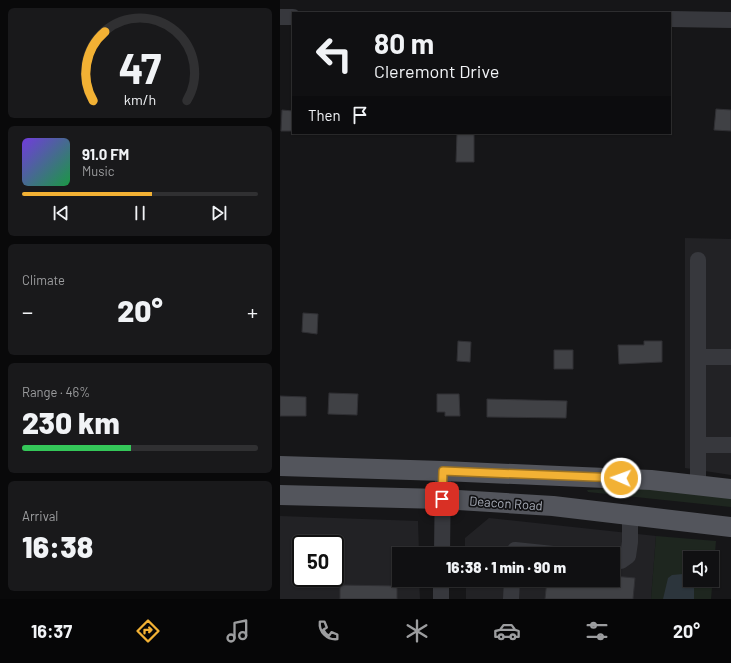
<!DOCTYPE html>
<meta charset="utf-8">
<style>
body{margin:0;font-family:Barlow,sans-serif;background:#19191b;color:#f1f3f6;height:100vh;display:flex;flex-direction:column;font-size:15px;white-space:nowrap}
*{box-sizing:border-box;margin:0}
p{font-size:13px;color:#9c9d9f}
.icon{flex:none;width:22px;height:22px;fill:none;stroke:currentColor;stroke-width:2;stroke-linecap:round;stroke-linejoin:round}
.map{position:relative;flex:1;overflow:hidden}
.panel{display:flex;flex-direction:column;gap:8px;padding:8px;background:#09090a;width:280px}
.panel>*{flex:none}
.top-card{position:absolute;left:12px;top:12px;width:379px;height:122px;border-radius:0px;box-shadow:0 1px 3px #0004,0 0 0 1px #303032;background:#101012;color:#f1f3f6;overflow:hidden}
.controls{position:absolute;left:403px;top:551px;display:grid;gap:8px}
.controls a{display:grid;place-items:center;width:36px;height:36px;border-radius:0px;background:#101012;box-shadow:0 1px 3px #0004,0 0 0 1px #303032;font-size:20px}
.speed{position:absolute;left:12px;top:535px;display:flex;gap:8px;font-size:20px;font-weight:700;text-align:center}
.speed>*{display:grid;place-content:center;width:52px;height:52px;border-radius:50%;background:#101012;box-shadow:0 1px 3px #0004,0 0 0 1px #303032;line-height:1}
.speed .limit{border:2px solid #111;border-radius:6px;background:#fff;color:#111}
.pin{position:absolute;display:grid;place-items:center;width:34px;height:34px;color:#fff;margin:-17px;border-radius:8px;box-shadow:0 2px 6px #0006}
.me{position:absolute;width:44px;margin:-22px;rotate:272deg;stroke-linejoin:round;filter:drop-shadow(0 0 3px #0008)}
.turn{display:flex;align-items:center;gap:14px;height:84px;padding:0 16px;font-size:18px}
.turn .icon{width:52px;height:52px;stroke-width:2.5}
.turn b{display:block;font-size:28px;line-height:34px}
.then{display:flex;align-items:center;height:38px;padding:0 16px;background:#0003;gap:8px;font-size:15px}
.big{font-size:30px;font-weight:800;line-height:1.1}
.panel .tile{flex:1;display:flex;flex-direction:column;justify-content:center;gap:6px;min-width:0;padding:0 14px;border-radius:6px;background:#19191b}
.panel .dial{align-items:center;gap:0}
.dial svg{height:104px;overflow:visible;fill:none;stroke:#303032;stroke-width:7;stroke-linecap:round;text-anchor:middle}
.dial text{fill:#f1f3f6;stroke:none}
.song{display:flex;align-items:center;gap:12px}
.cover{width:48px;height:48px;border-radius:6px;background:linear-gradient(135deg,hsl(260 70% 55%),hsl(140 70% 35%))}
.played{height:4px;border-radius:2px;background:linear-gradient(90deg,#f2b134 55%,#303032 55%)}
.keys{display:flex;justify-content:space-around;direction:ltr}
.heat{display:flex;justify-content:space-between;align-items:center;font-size:22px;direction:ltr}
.charge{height:6px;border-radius:3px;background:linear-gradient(90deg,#34c759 46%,#303032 0)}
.trip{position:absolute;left:112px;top:547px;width:228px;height:40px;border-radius:0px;background:#101012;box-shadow:0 1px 3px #0004,0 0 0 1px #303032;font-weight:800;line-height:40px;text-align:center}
.tab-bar{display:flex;height:64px;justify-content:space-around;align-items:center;background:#060607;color:#9c9d9f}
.tab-bar .icon{width:28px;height:28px}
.tab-bar .current{color:#f2b134}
.tab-bar b{font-size:18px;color:#f1f3f6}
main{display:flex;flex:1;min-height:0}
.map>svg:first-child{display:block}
.built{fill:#222225;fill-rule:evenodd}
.green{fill:#1e261f;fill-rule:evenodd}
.water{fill:#2c353c}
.building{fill:#404145;stroke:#303034}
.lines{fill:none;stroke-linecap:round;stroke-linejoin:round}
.minor{stroke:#37383d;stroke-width:16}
.major{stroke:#53555c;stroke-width:20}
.route-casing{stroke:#9d7322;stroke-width:10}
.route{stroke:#f2b134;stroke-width:7}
.labels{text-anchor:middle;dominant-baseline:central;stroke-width:3.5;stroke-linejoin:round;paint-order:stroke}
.street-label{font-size:13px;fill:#a8adb8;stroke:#111113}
</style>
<main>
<section class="panel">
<div class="tile dial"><svg viewBox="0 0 100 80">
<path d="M14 69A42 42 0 1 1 86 69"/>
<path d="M14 69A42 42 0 0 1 23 16" stroke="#f2b134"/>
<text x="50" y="56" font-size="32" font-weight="700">47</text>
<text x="50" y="72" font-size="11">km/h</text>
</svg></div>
<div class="tile">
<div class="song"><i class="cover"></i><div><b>91.0 FM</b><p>Music</p></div></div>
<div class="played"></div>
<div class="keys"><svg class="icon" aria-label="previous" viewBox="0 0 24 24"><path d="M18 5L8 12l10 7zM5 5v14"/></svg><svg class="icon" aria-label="pause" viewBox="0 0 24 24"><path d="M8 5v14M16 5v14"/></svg><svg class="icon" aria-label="next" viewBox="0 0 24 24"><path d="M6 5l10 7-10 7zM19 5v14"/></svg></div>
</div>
<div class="tile"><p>Climate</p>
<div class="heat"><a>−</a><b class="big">20°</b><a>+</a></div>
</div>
<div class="tile"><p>Range · 46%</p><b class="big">230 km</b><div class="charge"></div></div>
<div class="tile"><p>Arrival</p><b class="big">16:38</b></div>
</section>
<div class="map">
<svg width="451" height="599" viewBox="0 0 451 599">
<rect width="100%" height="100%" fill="#161618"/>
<path class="built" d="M405 238 451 239V475L405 468Z
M0 516 138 521 139 554H119V580H139L140 599H0ZM21 544H55V578H21Z
M209 518 376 536 371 599H186V580H333V554H185V538Z"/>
<path class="green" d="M331 489H384L451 496V507L308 492 307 490Z
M376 536 436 541 431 599H371ZM410 558H432V580H410Z"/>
<path class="water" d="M403 574 410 576V580H414V599H383L388 578 392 575Z"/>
<path class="building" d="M436 109 451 110V131L434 130Z
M2 110 13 111V131H1Z
M177 133H194V162H176Z
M23 313 38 314 37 334 22 332Z
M178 341 191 342 190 362 177 361Z
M364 341H382V362L339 364 338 345H364Z
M274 350H293V369H274Z
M49 393 78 394 77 415 48 414Z
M157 394H179L180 416H165V412H157Z
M0 396 26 397V416H0Z
M207 399 287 401 286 418 207 417Z
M333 576 355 578 353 599H265L267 580H333Z
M60 585 117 586V599H60Z"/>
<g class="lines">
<path class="minor" d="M0 17H13
M390 19 451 20
M418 357H451
M418 445H451
M418 485V260
M162 554 163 471
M234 554 235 550 273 554
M333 561H341L348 556 350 542V515
M161 580V599
M231 599 232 580"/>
<path class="major" d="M0 466 163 471 371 480 451 489
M0 495 162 499 273 506 451 527"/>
</g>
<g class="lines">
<g class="route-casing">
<path id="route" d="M162 499 163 471 341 478"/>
</g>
<use href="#route" class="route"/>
</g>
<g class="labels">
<g class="street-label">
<text transform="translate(226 503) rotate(4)">Deacon Road</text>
</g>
</g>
</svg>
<div class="controls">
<a><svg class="icon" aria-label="sound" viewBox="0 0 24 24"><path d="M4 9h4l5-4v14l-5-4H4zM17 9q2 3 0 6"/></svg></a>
</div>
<div class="speed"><div class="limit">50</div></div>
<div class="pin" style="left:162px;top:499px;background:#d93025"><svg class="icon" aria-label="arrive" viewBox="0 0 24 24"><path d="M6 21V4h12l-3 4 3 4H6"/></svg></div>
<svg class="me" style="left:341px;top:478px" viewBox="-20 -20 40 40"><circle r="17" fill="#f2b134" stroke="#fff" stroke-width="3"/><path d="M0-11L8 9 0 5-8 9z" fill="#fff"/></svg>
<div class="trip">16:38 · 1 min · 90 m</div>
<div class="top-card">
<div class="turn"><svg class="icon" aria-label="left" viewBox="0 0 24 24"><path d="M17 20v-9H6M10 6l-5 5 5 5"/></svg><div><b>80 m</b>Cleremont Drive</div></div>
<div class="then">Then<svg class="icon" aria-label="arrive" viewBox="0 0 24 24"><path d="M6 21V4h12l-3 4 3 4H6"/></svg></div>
</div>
</div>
</main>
<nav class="tab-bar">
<b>16:37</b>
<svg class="icon current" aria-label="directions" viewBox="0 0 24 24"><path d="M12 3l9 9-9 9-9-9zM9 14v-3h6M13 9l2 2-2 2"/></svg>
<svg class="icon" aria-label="music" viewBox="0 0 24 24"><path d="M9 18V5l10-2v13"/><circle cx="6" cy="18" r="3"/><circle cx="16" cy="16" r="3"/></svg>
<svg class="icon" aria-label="phone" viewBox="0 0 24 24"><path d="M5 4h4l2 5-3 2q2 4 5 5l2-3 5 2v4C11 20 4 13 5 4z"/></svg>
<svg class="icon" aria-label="climate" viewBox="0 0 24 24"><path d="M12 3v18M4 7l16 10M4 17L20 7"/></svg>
<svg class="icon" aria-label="car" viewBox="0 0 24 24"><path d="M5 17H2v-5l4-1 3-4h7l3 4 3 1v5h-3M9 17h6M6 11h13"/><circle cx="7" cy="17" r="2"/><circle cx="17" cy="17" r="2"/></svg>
<svg class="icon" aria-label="filters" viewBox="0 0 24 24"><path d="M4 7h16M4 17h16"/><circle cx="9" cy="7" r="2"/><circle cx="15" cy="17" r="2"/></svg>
<b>20°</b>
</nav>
